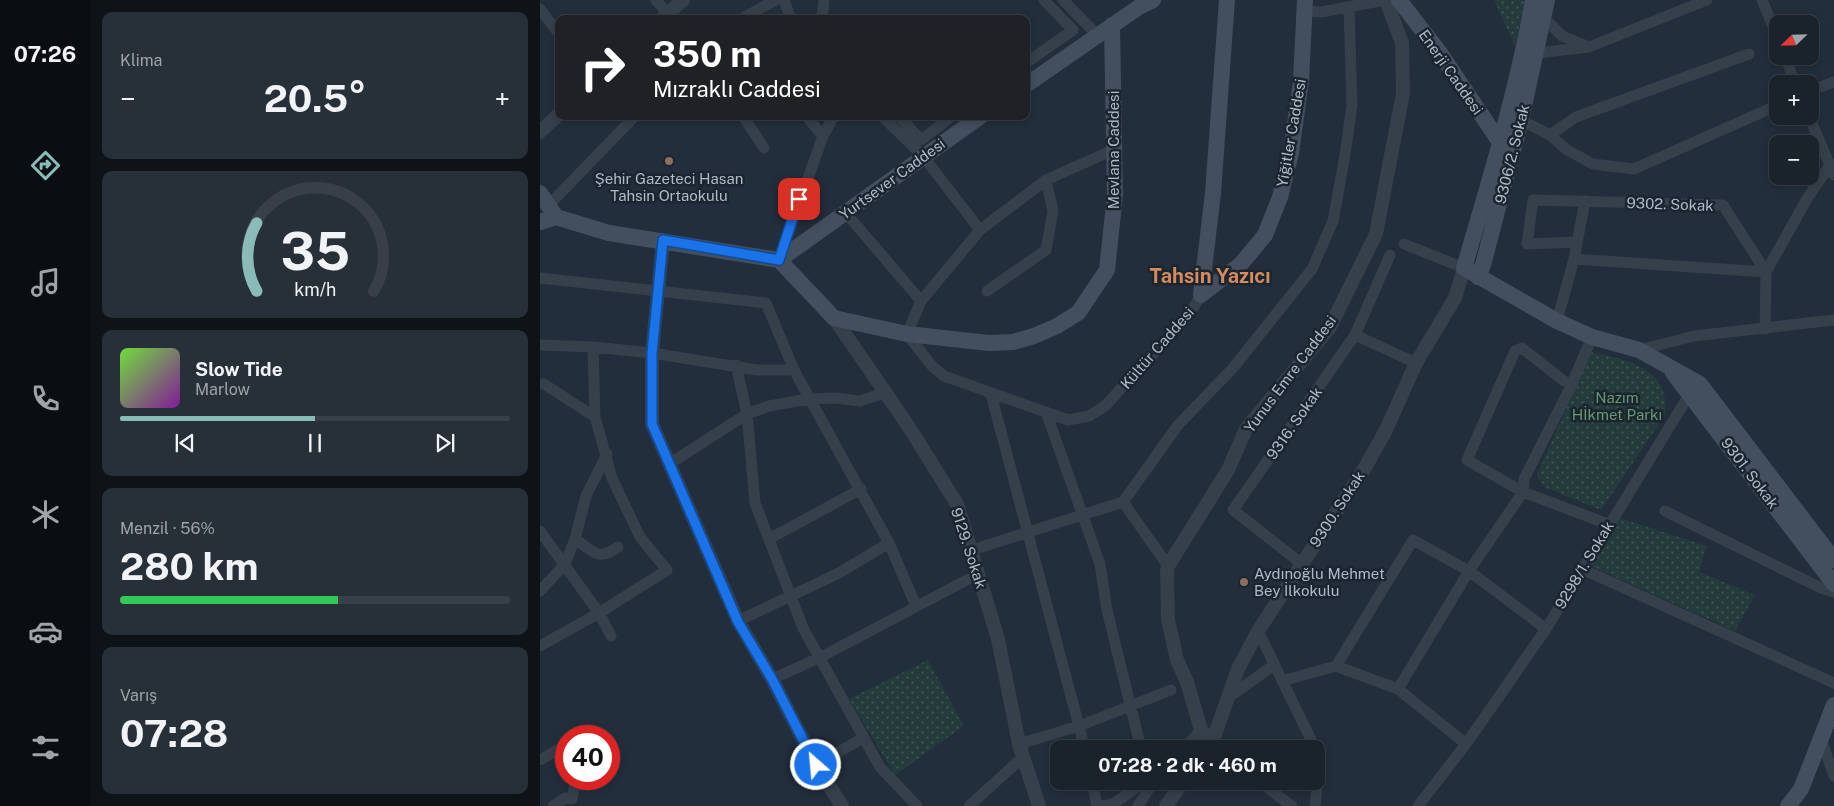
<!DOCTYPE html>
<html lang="tr">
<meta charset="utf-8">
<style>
body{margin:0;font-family:"Public Sans",sans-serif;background:#272f38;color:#f1f3f6;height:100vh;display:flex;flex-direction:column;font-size:19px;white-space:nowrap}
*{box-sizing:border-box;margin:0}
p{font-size:16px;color:#9fa4a9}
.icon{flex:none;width:28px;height:28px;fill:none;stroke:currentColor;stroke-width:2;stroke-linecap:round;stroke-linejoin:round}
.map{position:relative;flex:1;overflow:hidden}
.side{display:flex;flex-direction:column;gap:12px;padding:12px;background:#0e1318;width:450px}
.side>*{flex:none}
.banner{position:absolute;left:15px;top:15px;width:475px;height:105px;border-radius:10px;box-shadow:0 2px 8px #0003,0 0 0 1px #383f48;background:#202124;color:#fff;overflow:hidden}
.needle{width:32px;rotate:247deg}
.tools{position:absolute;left:1229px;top:15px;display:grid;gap:10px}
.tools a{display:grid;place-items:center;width:50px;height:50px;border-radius:10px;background:#1a222c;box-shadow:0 2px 8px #0003,0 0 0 1px #383f48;font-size:25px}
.speed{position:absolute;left:15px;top:725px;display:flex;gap:10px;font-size:25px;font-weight:700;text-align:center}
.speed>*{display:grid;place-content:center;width:65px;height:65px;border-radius:50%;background:#1a222c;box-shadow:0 2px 8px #0003,0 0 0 1px #383f48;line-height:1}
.speed .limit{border:8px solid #d22;background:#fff;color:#111}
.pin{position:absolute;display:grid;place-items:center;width:42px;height:42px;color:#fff;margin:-21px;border-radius:10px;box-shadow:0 2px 8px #0006}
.me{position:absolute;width:55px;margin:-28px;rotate:333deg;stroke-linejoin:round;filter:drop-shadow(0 0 4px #0008)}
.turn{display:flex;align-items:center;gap:18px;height:105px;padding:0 15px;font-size:22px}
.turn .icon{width:65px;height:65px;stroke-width:2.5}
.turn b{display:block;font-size:35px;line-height:42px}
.big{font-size:38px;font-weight:700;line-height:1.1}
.side .tile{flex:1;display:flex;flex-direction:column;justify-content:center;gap:8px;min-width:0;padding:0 18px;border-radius:10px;background:#272f38}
.side .dial{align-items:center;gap:0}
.dial svg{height:130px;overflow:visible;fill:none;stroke:#383f48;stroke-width:7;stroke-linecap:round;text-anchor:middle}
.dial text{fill:#f1f3f6;stroke:none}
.song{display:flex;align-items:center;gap:15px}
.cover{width:60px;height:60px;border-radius:8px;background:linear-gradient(135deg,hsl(100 70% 55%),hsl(290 70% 35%))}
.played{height:5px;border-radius:2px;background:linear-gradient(90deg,#8bbbb9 50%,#383f48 50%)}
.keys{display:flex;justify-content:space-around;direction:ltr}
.heat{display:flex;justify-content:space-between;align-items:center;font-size:28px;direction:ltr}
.charge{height:8px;border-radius:4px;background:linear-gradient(90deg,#34c759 56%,#383f48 0)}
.trip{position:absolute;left:510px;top:740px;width:275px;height:50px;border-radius:10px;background:#1a222c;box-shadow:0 2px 8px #0003,0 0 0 1px #383f48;font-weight:700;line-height:50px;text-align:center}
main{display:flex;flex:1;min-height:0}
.tabs{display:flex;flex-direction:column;width:90px;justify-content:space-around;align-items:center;background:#0a0e12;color:#9fa4a9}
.tabs .icon{width:35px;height:35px}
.tabs .on{color:#8bbbb9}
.tabs b{font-size:22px;color:#f1f3f6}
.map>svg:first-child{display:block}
.green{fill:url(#green-dots)}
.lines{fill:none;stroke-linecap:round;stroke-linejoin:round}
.minor{stroke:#35404b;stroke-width:11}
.tertiary{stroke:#35404b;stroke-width:14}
.secondary{stroke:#434f5e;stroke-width:16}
.route-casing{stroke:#114b97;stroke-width:12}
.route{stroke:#1a73e8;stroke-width:9}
.education-dot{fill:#8d6e63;stroke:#1b2530;stroke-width:2}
.labels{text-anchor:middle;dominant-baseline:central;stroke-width:5;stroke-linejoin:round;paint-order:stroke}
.street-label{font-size:15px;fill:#b1bac7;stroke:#1b2530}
.poi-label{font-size:15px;fill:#b1bac7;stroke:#1b2530}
.park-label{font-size:15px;fill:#679970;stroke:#1b2530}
.district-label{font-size:20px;font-weight:bold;fill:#d68b5d;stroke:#1b2530}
</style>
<main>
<nav class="tabs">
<b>07:26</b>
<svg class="icon on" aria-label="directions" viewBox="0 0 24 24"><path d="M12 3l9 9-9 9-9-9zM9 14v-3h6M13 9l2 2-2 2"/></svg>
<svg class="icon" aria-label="music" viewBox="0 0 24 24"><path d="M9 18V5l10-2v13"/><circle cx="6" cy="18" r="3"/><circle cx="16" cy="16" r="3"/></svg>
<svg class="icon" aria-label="phone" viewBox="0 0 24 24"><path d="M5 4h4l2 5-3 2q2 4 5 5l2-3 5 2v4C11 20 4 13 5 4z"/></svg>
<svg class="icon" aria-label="climate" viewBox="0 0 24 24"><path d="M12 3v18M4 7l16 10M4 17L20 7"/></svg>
<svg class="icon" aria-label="car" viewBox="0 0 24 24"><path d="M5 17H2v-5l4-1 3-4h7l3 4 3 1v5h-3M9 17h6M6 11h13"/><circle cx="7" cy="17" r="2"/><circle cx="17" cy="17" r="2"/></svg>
<svg class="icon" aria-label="filters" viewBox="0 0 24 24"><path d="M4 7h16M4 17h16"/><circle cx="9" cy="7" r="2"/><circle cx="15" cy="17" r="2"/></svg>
</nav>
<section class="side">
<div class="tile"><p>Klima</p>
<div class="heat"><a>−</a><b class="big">20.5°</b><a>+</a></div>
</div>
<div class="tile dial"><svg viewBox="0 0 100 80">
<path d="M14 69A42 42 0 1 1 86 69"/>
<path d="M14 69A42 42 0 0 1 14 27" stroke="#8bbbb9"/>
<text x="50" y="56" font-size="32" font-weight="700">35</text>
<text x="50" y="72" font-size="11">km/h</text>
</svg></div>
<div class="tile">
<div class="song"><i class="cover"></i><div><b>Slow Tide</b><p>Marlow</p></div></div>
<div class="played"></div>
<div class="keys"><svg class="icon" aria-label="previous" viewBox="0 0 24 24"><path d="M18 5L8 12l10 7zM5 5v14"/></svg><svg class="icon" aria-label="pause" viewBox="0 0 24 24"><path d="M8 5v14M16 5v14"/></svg><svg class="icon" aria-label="next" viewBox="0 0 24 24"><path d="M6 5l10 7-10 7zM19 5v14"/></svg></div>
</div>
<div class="tile"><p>Menzil · 56%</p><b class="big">280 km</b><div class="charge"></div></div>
<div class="tile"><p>Varış</p><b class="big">07:28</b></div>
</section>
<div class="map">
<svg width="1294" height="806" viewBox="0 0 1294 806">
<defs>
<pattern id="green-dots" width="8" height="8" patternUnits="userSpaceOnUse" patternTransform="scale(1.25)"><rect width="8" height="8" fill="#243b3c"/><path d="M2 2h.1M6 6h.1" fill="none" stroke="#415557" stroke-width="1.8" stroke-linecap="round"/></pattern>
</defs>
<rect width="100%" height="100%" fill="#222e3b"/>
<path class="green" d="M954 0H985L975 46Z
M1051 352C1088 360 1131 368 1125 415L1061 510 1004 487 997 475Z
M1079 518 1167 546 1159 572 1215 595 1195 631 1051 566Z
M388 660 424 726 355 775 309 699Z"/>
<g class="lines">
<path class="minor" d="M116 0 132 19
M244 0 251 19
M523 0 558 36
M1222 0 1238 38
M0 9 19 34
M764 11 781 12 845 0
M1004 18 1022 36 1047 46
M201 19 236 0
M282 19 284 0
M989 54 1049 47 1167 0
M1245 56 1255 84
M486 63 533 30 504 0
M1270 91 1294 82
M203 116 224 148
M266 116 283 136
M342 116 383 156 440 230
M359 116 381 140 412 116
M1269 116 1294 175
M981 120 1010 135 1027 150 1053 164 1094 169 1238 105
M1010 135 1036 117 1209 54
M573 150 506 180 440 230 381 301 367 334 392 366 404 376 528 420 549 416 565 406 648 316 661 295
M8 206 95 116
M306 213 381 301
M1037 242 987 244 993 200 1183 205 1226 272
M864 244 924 268
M1034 259 1226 272
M239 260 283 136 294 116
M0 278 226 303 254 370 349 543 376 606
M447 291 506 250 513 211 506 180
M1017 321 1034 259 1045 201
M1225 329 1226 272 1268 197 1290 165 1294 164
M815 335 876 363
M0 345 53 347 112 353 217 370H254
M1099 350 1154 336 1294 320
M196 365 207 414 215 503 263 628 340 767 377 806
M1024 381 982 348 975 351 927 460 983 492 1068 524
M0 384H4L55 417
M451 394 545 749
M506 412 560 564 567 610 601 749
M129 464 207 414 229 406 269 399 295 398 320 401 344 393
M583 502 638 425 693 368 772 269 793 221 805 155 812 105 809 8
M583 502 626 563
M1125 511 1281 588 1294 592
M0 531 59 613 71 636
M35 539C52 551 58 562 78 547
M229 539 321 489
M432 550 583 502
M762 564 693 510 815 335 850 255
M1042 569 1294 683
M0 591 25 564 35 539 46 496 67 454
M198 621 299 573 349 543
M718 631 780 758 775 806
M0 646 59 613 127 570 100 537 72 478 55 417 53 347
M796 666 873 540 929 571 1006 629
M232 679 279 658 438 574
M742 681 796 666 858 689 926 744 878 806
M858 689 929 571 983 492 984 479 1031 386 1052 337
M689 697 734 665
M1281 739 1294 776
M479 744 539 726 631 690
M926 744 1006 629 1152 390
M644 749 661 730
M0 760 19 749 26 756
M276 765 323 738
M552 781 557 806
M718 781 752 806
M13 806 25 798 32 799 36 779
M429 806 483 757
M562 806 575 803 605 781
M598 806 614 781"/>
<path class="tertiary" d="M122 19 143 0
M0 132 19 114
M123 240 112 353V424L198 621 232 679 276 765 302 806
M294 318 367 424 417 504 458 639 479 744 499 806
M630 563 688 470 706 429 790 327 836 234 863 93 862 43 846 0
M627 570 628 620 637 660 647 682 661 730 672 743
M668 749 672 743 698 669 718 631 823 471 846 430 876 363 915 298 924 268
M626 806 644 781"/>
<path class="secondary" d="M859 0 900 53 961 144
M993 0C977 91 950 179 924 268L1017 321 1052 337 1099 350 1160 384 1294 560
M486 85 599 7 613 0
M0 193 16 217
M0 222 16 217 69 233 239 260 294 318 367 334 449 343 473 342 494 336 517 326 538 313 567 270 575 195 572 25
M239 260 441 116
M938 277 943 265 981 120 1007 0
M661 295 701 264 725 235 740 197 751 153 761 81 765 0
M661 295 673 193 687 0
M1133 373 1294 584
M1248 806 1261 789 1294 705"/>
</g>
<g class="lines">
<g class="route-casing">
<path id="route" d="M259 199 239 260 123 240 112 353V424L198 622 232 679 276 765"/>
</g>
<use href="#route" class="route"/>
</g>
<g class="education-dot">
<circle cx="129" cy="161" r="5"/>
<circle cx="704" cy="582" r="5"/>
</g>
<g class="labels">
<g class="street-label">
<text transform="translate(911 72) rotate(55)">Enerji Caddesi</text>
<text transform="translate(751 133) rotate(-80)">Yiğitler Caddesi</text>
<text transform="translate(573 150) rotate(-90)">Mevlana Caddesi</text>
<text transform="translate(972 154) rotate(-76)">9306/2. Sokak</text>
<text transform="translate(352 179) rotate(-36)">Yurtsever Caddesi</text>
<text transform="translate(1130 204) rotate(2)">9302. Sokak</text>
<text transform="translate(617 348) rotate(-49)">Kültür Caddesi</text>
<text transform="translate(750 374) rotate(-53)">Yunus Emre Caddesi</text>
<text transform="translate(754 423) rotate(-55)">9316. Sokak</text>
<text transform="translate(1210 473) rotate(53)">9301. Sokak</text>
<text transform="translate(797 509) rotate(-57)">9300. Sokak</text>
<text transform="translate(429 548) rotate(72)">9129. Sokak</text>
<text transform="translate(1044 565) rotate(-59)">9298/1. Sokak</text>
</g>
<g class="poi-label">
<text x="129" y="178">Şehir Gazeteci Hasan<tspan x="129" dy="17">Tahsin Ortaokulu</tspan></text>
<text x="714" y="573" text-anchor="start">Aydınoğlu Mehmet<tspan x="714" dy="17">Bey İlkokulu</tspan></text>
</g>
<g class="park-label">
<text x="1077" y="397">Nazım<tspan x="1077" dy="17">Hİkmet Parkı</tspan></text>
</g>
<g class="district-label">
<text x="670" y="276">Tahsin Yazıcı</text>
</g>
</g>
</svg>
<div class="tools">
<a><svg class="needle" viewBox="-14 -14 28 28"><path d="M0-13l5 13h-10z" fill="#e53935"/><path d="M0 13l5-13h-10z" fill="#9fa4a9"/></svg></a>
<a>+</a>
<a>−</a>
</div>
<div class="speed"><div class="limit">40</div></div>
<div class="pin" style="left:259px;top:199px;background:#d93025"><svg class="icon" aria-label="arrive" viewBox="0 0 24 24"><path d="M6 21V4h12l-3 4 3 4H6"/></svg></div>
<svg class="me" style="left:276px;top:765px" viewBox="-20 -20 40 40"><circle r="17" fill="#1a73e8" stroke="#fff" stroke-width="3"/><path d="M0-11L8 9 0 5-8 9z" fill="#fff"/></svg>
<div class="trip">07:28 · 2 dk · 460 m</div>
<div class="banner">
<div class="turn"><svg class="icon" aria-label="right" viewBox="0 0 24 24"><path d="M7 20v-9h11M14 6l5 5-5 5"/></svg><div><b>350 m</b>Mızraklı Caddesi</div></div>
</div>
</div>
</main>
